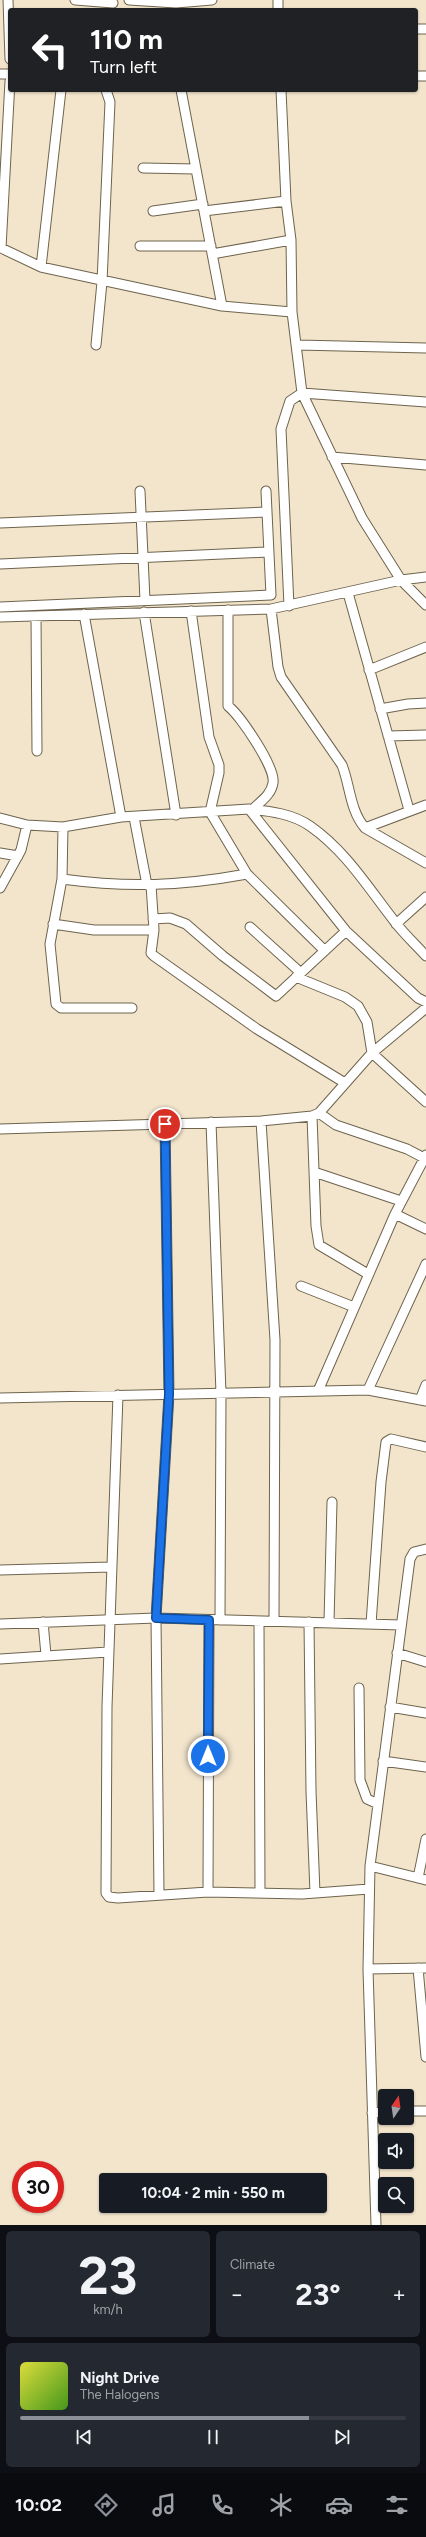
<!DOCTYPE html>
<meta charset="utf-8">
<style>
body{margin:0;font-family:Figtree,sans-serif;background:#242831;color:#f1f3f6;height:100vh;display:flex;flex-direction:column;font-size:15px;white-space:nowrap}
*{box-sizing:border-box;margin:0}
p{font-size:13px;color:#9ea1a6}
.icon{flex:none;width:22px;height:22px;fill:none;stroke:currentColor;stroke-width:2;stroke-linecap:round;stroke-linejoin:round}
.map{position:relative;height:2225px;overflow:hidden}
.side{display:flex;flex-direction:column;gap:6px;padding:6px;background:#0d0f14;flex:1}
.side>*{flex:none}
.hud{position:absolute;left:8px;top:8px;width:410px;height:84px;border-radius:4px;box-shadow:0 1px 3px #0004;background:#202124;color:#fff;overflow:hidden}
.needle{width:26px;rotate:13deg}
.fabs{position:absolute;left:378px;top:2089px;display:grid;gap:8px}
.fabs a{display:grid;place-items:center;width:36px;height:36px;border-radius:4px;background:#171b24;box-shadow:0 1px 3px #0004;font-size:20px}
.speed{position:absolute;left:12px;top:2161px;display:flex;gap:8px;font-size:20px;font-weight:700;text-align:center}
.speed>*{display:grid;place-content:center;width:52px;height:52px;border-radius:50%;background:#171b24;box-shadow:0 1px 3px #0004;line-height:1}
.speed .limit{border:6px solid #d22;background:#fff;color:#111}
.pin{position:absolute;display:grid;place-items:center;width:34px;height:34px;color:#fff;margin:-17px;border:2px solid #fff;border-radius:50%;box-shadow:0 1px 4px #0007}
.me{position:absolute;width:44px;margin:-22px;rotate:0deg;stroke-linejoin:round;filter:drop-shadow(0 0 3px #0008)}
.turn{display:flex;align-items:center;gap:14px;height:84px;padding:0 16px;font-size:18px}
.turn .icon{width:52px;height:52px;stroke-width:2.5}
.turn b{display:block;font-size:28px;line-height:34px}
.big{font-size:30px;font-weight:700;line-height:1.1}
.side .card{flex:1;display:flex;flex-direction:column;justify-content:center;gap:6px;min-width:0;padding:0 14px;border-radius:6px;background:#242831}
.side .dial{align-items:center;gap:0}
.dial b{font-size:52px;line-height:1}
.song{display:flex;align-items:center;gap:12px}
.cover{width:48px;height:48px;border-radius:6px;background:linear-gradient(135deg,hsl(60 70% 55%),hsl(100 70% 35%))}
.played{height:4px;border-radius:2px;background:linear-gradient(90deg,#8c9099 75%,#363941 75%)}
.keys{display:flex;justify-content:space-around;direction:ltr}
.heat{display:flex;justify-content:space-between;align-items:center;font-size:22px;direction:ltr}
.side .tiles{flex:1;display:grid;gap:6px;grid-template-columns:1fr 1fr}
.card:last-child{grid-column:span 2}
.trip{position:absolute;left:99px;top:2173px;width:228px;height:40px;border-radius:4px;background:#171b24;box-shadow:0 1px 3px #0004;font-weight:700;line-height:40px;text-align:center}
.menu{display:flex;height:64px;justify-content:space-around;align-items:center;background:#090b0e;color:#9ea1a6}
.menu .icon{width:28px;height:28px}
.menu .selected{color:#8c9099}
.menu b{font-size:18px;color:#f1f3f6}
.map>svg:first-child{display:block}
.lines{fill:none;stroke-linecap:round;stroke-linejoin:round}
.minor-casing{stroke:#6e634d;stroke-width:11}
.minor{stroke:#fff;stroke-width:9}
.route-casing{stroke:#114b97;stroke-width:10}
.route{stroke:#1a73e8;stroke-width:7}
</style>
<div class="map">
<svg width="426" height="2225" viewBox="0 0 426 2225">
<rect width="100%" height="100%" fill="#f2e5cc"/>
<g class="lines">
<g class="minor-casing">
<path id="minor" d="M8 0 10 59
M75 0 113 3
M129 0 176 3 212 0
M278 0V10
M416 29H426
M0 74H10
M416 76H426
M10 81 1 248 41 267
M61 90 41 267 222 306 292 312
M181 90 222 306
M281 90 286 201 291 240 292 312 302 393 362 518 401 580 426 605
M143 168 196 169
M153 211 203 204
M204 211 286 201
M140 246H211
M212 254 291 240
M96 345 102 282 110 102 106 90
M298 345 426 348
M332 457 426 465
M140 491 145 600
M0 523 267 512
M0 564 268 552
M348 593 409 810
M289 606 281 429 290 401 302 393 426 402
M0 607 271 595 266 491
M271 609 278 667 281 677 342 765C350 785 350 811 365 828L426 863
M228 610V706C240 715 276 768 273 783 271 795 261 801 253 809
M191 611 209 737 219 765V773L210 812 247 874 324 950
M144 612 176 815
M84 614 121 817
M36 616 37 751
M0 617 271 609 401 580 426 577
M369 670 426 647
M380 709 408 704 426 703
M388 736 426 735
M249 809 346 931 418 998 426 1002
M134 817 147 885
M0 818 27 825 63 827 121 817 249 809C270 811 293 814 310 826 346 851 369 889 395 922 404 934 416 945 426 956
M63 827 62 879 50 944 56 1004 61 1008H132
M365 828 426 805
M0 853 18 856
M62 879C129 888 181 886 247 874
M151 885 154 930 151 953 154 956 257 1029 345 1083
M0 888 21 850 27 825
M153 919 170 918 186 924 223 956 276 996 346 931
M53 924 94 930H154
M396 924 426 897
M250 927 301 973
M296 977 345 997 358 1006 367 1022 372 1053 426 1102
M319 1113 372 1053 426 1008
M312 1116 316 1226 319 1245 368 1274
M261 1121 275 1340 274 1621
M211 1122 221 1393 220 1620
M0 1129 261 1121 312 1116 319 1113 336 1125 407 1149 426 1159
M314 1172 401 1201
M395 1214 426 1229
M301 1286 354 1307
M368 1390 426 1264
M318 1391 395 1214 426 1155
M118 1395 107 1707 106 1893 109 1897 118 1898 208 1892 302 1894 369 1889
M0 1398 368 1390 426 1401
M420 1400 426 1385
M0 1570 111 1567
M259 1621 260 1891
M43 1622 46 1655
M309 1622 311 1791 315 1893
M329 1622 332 1502
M0 1624 156 1618 401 1625
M371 1624 381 1482 386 1442 391 1439 426 1447
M397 1653 426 1662
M0 1659 108 1652
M359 1688 360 1780 367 1799 378 1804
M390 1707 426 1713
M383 1761 426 1767
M370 1866 426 1880
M418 1878 426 1839
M208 1892 209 1620
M159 1895 156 1618 169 1394 165 1124
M418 1968 426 2057
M368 1969 426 1968
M407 2111H426
M372 2113 385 2112
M376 2225 368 1969 370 1866 410 1559 414 1552 426 1549"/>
</g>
<use href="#minor" class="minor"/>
</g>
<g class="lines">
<g class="route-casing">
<path id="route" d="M165 1124 169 1394 156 1618 209 1620 208 1756"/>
</g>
<use href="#route" class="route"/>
</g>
</svg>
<div class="fabs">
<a><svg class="needle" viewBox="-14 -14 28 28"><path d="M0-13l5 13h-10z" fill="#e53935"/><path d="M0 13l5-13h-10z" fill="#9ea1a6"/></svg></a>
<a><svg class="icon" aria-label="sound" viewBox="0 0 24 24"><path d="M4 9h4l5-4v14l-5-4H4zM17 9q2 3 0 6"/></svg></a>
<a><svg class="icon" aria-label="search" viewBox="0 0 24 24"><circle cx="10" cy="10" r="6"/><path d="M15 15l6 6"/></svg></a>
</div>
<div class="speed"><div class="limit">30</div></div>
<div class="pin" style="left:165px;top:1124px;background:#d93025"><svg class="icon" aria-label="arrive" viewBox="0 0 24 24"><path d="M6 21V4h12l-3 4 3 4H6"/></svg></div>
<svg class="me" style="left:208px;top:1756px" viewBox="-20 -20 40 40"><circle r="17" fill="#1a73e8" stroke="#fff" stroke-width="3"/><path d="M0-11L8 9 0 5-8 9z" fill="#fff"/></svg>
<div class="trip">10:04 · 2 min · 550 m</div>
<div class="hud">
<div class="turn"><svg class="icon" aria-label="left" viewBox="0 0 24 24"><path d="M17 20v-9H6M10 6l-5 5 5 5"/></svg><div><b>110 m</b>Turn left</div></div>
</div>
</div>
<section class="side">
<div class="tiles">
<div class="card dial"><b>23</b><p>km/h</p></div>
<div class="card"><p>Climate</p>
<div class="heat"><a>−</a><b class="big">23°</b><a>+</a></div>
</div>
<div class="card">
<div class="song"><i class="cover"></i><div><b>Night Drive</b><p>The Halogens</p></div></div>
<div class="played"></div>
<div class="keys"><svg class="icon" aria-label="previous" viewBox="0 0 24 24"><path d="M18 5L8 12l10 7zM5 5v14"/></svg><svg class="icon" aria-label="pause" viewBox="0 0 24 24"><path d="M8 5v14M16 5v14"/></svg><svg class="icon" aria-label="next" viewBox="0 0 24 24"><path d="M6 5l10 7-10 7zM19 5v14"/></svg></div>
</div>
</div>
</section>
<nav class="menu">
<b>10:02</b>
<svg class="icon selected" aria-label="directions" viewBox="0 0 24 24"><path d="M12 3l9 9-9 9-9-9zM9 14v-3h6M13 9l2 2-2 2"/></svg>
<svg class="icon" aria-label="music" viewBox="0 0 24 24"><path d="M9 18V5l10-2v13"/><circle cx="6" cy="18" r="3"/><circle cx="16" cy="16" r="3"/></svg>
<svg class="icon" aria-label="phone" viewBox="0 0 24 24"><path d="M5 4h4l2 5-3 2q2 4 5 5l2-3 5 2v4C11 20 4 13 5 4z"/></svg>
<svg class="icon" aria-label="climate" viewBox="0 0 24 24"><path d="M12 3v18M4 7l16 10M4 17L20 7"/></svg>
<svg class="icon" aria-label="car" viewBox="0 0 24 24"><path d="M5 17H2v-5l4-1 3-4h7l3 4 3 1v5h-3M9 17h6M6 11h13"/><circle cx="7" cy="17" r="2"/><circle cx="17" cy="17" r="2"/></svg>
<svg class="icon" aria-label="filters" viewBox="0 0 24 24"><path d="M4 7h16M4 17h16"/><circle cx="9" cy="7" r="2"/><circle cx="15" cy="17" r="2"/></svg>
</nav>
